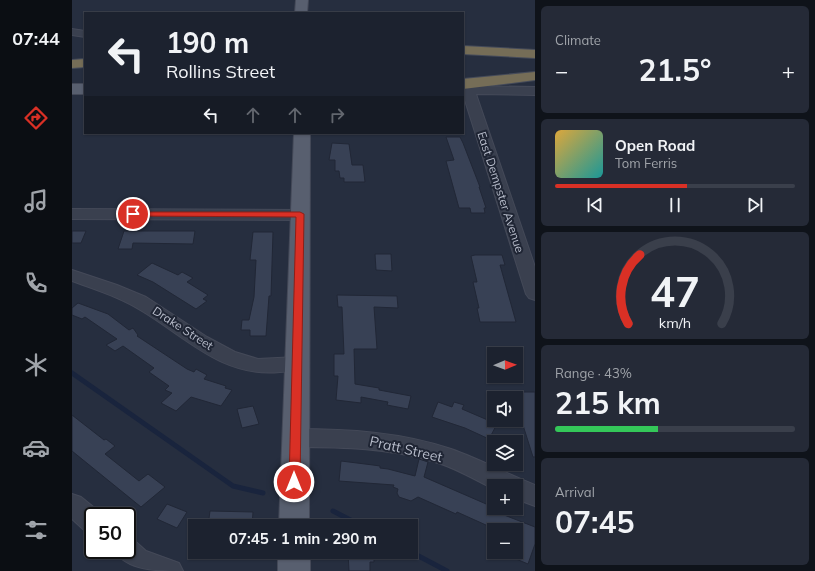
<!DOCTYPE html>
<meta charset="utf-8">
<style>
body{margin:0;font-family:Mulish,sans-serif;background:#252a37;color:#f1f3f6;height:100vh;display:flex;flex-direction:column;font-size:15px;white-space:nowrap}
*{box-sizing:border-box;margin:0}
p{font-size:13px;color:#a0a4aa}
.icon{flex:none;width:22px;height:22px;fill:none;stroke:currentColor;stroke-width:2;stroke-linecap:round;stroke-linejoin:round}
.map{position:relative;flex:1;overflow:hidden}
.panel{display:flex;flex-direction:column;gap:6px;padding:6px;background:#0f131a;width:280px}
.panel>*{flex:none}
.banner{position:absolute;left:12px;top:12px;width:380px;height:122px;border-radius:0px;box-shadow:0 1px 3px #0004,0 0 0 1px #3a3f4b;background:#1c222f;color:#f1f3f6;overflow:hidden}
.needle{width:26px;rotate:89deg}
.buttons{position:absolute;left:415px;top:347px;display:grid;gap:8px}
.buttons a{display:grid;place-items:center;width:36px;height:36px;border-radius:0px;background:#1c222f;box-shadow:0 1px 3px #0004,0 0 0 1px #3a3f4b;font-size:20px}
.speed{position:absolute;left:12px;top:507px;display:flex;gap:8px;font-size:20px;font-weight:700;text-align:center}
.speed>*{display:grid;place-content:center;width:52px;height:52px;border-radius:50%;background:#1c222f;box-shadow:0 1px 3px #0004,0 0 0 1px #3a3f4b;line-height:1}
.speed .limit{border:2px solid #111;border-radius:6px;background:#fff;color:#111}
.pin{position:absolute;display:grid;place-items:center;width:34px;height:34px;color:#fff;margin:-17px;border:2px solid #fff;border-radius:50%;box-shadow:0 1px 4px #0007}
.me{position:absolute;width:44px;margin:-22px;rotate:0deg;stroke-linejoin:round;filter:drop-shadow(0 0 3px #0008)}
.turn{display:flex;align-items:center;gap:14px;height:84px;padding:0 16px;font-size:18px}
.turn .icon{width:52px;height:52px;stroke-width:2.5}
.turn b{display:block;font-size:28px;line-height:34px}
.lanes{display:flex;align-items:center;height:38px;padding:0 16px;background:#0003;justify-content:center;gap:20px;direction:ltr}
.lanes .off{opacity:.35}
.big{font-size:30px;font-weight:700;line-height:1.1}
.panel .card{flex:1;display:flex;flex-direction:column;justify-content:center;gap:6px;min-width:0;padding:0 14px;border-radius:6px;background:#252a37}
.panel .dial{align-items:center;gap:0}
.dial svg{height:104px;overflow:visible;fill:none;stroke:#3a3f4b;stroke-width:7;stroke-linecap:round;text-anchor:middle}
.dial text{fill:#f1f3f6;stroke:none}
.song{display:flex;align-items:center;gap:12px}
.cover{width:48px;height:48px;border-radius:6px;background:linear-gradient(135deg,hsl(40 70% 55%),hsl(180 70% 35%))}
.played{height:4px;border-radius:2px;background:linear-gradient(90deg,#d93025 55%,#3a3f4b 55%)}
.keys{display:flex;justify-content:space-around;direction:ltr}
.heat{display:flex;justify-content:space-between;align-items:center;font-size:22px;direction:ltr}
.charge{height:6px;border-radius:3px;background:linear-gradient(90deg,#34c759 43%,#3a3f4b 0)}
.trip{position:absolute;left:116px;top:519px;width:230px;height:40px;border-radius:0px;background:#1c222f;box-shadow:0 1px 3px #0004,0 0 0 1px #3a3f4b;font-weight:700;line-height:40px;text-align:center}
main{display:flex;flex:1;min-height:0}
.tab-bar{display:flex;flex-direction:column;width:72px;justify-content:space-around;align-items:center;background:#0b0e13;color:#a0a4aa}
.tab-bar .icon{width:28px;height:28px}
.tab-bar .on{color:#d93025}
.tab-bar b{font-size:18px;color:#f1f3f6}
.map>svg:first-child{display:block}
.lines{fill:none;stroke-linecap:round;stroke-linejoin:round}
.stream{stroke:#19243d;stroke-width:5}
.building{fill:#384155;stroke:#212736}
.minor-casing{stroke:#444958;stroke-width:2}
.major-casing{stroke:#444958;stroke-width:2}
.highway-casing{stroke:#454b5a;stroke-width:2}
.minor{fill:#3a404f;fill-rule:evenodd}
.major{fill:#585f6f;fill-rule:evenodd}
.highway{fill:#756d57;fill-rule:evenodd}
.route{fill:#d93025;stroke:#8d1f18}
.labels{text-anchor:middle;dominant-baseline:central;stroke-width:4;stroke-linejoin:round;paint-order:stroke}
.street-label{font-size:12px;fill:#b7bcca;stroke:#1f2534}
.near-street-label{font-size:14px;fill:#b7bcca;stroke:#1f2534}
</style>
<main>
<nav class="tab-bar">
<b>07:44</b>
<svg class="icon on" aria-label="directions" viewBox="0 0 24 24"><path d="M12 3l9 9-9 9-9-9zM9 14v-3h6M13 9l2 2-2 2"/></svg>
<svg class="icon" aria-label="music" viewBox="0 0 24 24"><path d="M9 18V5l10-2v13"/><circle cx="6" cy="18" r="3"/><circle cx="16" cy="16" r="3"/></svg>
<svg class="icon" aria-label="phone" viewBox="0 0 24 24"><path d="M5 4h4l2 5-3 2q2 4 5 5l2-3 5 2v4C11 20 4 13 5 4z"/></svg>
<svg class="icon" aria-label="climate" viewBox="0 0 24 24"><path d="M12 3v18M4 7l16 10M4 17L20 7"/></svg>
<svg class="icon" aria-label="car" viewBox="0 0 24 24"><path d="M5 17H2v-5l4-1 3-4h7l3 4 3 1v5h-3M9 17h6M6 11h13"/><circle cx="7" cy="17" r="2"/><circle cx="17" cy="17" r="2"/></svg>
<svg class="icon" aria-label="filters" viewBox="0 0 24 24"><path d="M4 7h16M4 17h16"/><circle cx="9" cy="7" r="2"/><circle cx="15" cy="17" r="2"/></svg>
</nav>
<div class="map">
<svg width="463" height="571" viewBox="0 0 463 571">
<rect width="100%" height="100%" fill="#262e3f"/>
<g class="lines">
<path class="stream" d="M0 373 161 486 191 493
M261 511 290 526
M339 552 375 571"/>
</g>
<path class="building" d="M374 137H388L391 143 408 187H407L414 208H412L413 213H399L398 208H387L374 161 382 160Z
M260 143 277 144 280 165H291L293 182H272V178H268L267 171H263V160H257Z
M0 231H14L9 243H0Z
M52 231H123L121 244 61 243 60 249H46Z
M181 232H201L199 296H197L194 336H178V330H169L170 320H177L182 297 184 260H178Z
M303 254H319L320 271 304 270Z
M403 255H430L433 265H428L444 322H408L405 308H407L401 282H405L399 256Z
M80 263 106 275 110 272 121 278 115 282 136 295 131 299 135 301 124 309 81 282 65 275Z
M265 295 325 296 326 308 302 307 305 349H282L283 384 307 388V390L339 396 336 409 315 405 316 402 289 397V403L264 400 266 376H262V354H272L270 307H266Z
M6 303 36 314 57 330 61 328 66 335 65 336 115 369 122 372 124 369 135 375 132 379 154 386 153 388 160 390 149 406 119 397 104 411 89 403 100 393 93 390 97 386 77 372 82 368 51 346 43 351 34 345 45 339 13 317 10 319 0 315V308Z
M444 392H463V457H461L450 422H451Z
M366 402 380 407 382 402 392 405 390 409 425 424 417 439 393 428 360 417Z
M181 406 187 424 170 428 165 409Z
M0 415 32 440 34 439 43 446 33 454 67 481 76 474 93 487 69 507 0 451Z
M347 459 356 462 352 477 428 510 427 513 463 527V544L456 564 444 559V530H425L385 512 384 514 346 497 339 501 327 497 325 493 326 489 321 487 322 485 267 481 269 461 301 465 308 466V468L316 469 343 476Z
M95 504 115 512 105 528 85 519Z
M138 511 181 512 180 526H136Z
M276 552H302V562H298V571H277Z"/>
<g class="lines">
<g class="minor-casing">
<path id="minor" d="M0 29 13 31V37L0 35Z
M391 86 463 87V95L404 94 463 267V300L457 298 454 294 391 94Z
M0 209 228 210 234 212 236 215 234 218 228 220 0 219Z
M0 270 45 285 74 297 135 337 163 352 186 359 225 357 232 359 235 364 232 369C224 371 216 372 208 372 151 378 115 338 70 311 48 297 24 290 0 281Z
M223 429C276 429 329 432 379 449 408 459 435 474 463 485V506L444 499V486H422V489C403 480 384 468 363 462 318 448 270 447 223 447L215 444 212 438 215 432Z
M0 494 9 497 30 514V516H21V533L12 530 0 519Z
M55 539 64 542 74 551 107 563 111 571C85 571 55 571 42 550H55Z"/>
</g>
<g class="major-casing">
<path id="major" d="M224 0H236L235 13H223Z
M0 84H13V94H0Z
M222 133H238L237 526H207Z
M206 552H238V571H206Z"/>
</g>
<g class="highway-casing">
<path id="highway" d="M391 46 463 50V58L391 54Z
M13 59V67L0 68V60Z
M463 72V80L391 89V79Z"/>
</g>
<use href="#minor" class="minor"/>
<use href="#major" class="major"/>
<use href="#highway" class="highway"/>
</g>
<path class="route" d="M58 212H228L232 214 228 482 227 485 222 487 218 485 217 482 224 217 61 216 57 214Z"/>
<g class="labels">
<g class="street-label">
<text transform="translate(429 192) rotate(72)">East Dempster Avenue</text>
<text transform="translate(111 328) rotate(33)">Drake Street</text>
</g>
<g class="near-street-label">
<text transform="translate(334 449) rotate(13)">Pratt Street</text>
</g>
</g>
</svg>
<div class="buttons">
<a><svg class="needle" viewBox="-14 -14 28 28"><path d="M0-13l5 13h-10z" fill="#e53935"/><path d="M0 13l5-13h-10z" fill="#a0a4aa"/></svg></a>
<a><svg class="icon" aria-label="sound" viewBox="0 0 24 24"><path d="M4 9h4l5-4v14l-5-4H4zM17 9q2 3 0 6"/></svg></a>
<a><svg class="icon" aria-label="layers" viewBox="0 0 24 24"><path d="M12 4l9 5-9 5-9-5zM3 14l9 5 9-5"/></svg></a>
<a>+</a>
<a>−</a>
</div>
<div class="speed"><div class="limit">50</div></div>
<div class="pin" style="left:61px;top:214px;background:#d93025"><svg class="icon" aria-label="arrive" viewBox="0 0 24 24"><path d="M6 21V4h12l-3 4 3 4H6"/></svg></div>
<svg class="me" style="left:222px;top:482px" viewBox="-20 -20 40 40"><circle r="17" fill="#d93025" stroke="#fff" stroke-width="3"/><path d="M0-11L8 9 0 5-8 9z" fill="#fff"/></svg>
<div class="trip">07:45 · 1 min · 290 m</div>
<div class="banner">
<div class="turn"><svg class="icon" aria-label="left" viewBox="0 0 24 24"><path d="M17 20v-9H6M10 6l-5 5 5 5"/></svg><div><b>190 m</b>Rollins Street</div></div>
<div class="lanes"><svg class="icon" aria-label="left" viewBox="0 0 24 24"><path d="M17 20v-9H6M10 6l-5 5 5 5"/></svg><svg class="icon off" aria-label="ahead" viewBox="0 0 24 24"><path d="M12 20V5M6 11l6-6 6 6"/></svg><svg class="icon off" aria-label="ahead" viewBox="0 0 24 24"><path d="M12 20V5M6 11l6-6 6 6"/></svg><svg class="icon off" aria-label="right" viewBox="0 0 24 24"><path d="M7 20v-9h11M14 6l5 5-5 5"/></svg></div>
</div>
</div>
<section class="panel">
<div class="card"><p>Climate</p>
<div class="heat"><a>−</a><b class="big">21.5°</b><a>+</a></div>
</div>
<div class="card">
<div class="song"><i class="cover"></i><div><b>Open Road</b><p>Tom Ferris</p></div></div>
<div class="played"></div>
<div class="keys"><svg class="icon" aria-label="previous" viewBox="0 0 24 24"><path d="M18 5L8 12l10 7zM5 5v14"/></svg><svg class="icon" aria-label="pause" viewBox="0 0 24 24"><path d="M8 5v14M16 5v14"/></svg><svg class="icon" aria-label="next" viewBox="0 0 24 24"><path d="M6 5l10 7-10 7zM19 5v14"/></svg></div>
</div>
<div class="card dial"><svg viewBox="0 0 100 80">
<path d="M14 69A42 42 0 1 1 86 69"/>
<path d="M14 69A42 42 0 0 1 23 16" stroke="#d93025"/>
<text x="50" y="56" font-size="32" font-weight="700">47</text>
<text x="50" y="72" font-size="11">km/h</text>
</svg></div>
<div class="card"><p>Range · 43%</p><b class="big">215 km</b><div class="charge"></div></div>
<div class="card"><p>Arrival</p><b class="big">07:45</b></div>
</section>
</main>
